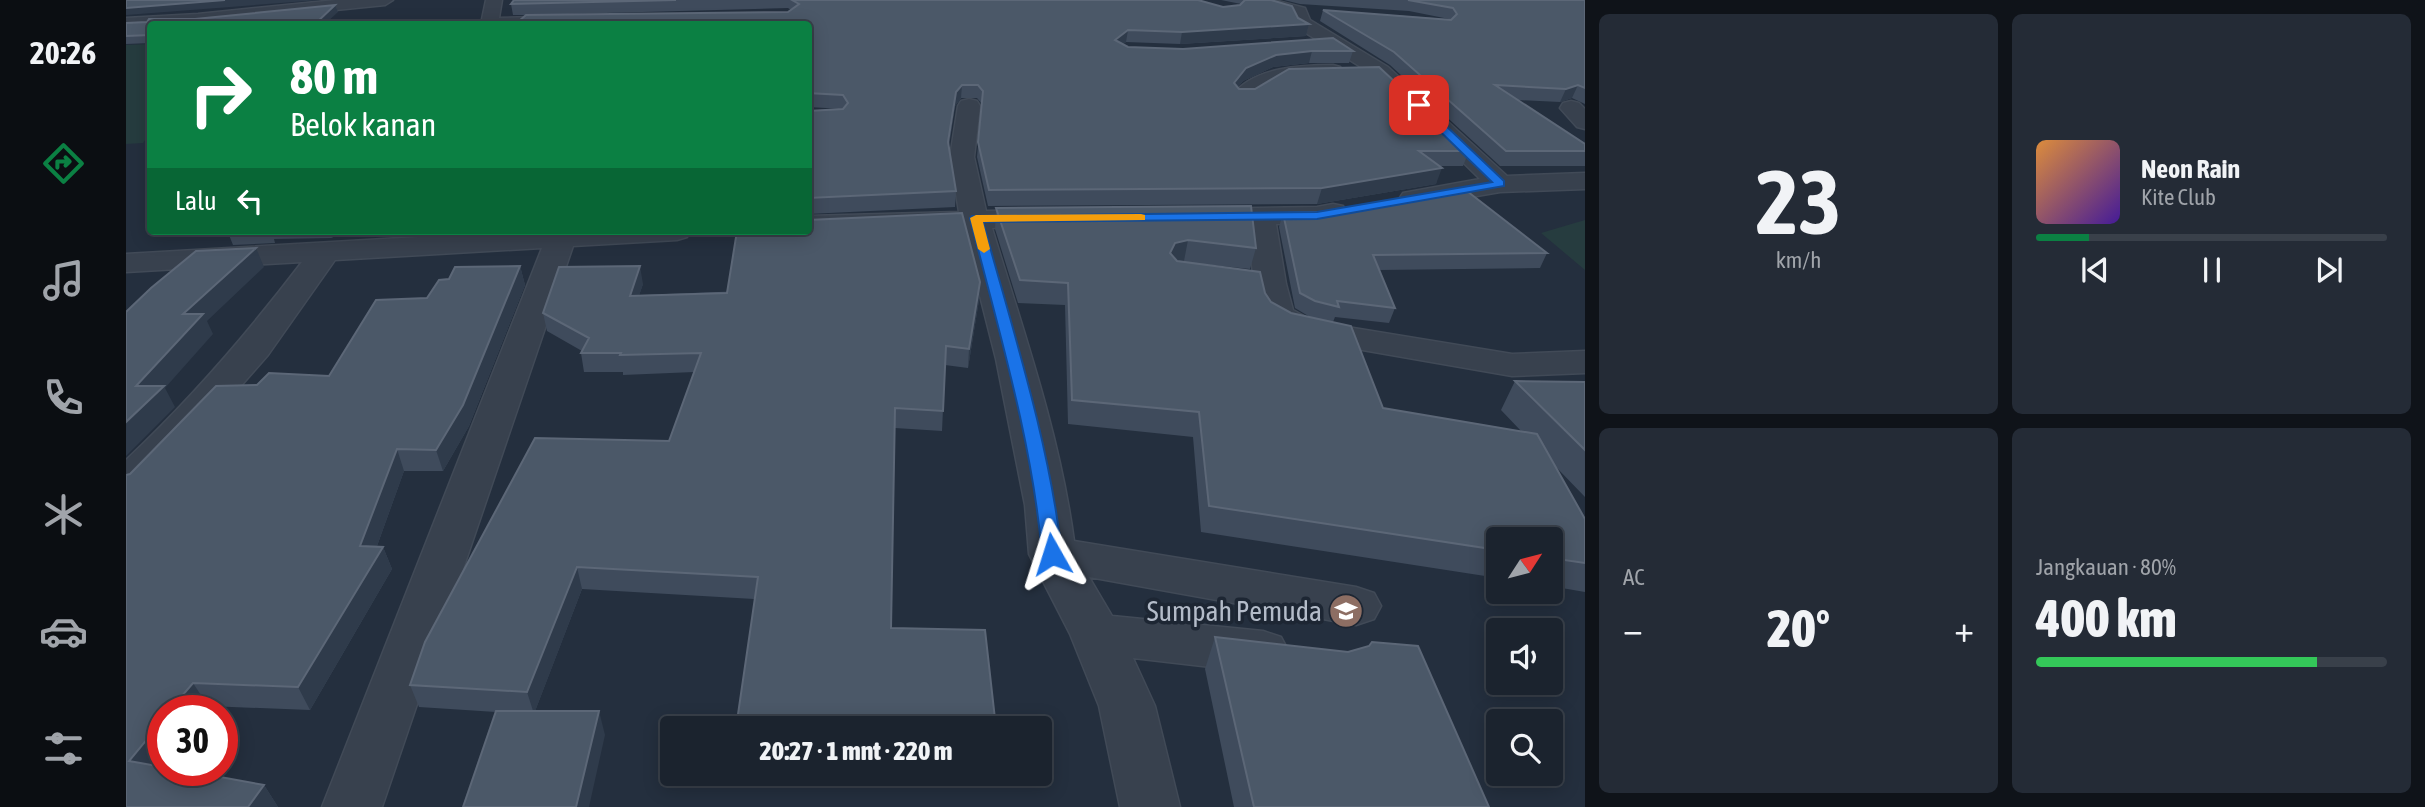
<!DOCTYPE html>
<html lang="id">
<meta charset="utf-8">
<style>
body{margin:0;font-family:"Asap Condensed",sans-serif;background:#242b36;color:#f1f3f6;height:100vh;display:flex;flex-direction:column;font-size:26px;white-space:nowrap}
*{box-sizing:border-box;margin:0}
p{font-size:23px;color:#a0a4aa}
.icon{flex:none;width:38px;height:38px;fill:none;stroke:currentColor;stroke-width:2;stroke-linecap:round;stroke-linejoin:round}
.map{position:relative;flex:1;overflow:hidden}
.side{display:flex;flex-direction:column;gap:14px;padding:14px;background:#0f1319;width:840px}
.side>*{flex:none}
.top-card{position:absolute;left:21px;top:21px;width:665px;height:214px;border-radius:7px;box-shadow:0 4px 18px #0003,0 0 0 2px #39404a;background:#0b8043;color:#fff;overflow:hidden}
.needle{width:46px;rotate:54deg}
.controls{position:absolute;left:1360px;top:527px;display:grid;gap:14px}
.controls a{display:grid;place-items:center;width:77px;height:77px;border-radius:7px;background:#1b232e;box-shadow:0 4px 18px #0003,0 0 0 2px #39404a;font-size:35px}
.speed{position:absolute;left:21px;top:695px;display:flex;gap:14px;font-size:35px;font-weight:700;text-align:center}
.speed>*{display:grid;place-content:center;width:91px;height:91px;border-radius:50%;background:#1b232e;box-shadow:0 4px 18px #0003,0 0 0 2px #39404a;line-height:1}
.speed .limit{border:10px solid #d22;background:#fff;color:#111}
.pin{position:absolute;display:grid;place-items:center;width:60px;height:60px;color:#fff;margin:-30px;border-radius:14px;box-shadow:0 4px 10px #0006}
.me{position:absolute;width:77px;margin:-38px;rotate:354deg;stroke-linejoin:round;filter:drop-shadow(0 0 5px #0008)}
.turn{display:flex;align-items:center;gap:24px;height:147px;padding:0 28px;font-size:32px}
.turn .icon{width:91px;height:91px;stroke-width:2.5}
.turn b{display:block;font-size:49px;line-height:60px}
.then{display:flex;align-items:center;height:66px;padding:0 28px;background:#0003;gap:14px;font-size:26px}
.big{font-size:52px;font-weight:800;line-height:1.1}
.side .widget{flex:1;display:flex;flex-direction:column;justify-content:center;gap:10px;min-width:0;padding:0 24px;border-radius:10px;background:#242b36}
.side .dial{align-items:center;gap:0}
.dial b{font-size:91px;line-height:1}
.song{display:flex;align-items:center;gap:21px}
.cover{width:84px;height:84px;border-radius:10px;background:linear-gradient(135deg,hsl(30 70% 55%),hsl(260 70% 35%))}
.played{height:7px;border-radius:4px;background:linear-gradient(90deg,#0b8043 15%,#39404a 15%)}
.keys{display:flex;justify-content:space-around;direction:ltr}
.heat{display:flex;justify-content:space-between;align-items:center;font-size:38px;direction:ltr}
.charge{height:10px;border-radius:5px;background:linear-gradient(90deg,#34c759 80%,#39404a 0)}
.side .tiles{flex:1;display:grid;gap:14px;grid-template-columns:repeat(2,1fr)}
.trip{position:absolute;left:534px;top:716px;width:392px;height:70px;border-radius:7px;background:#1b232e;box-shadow:0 4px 18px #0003,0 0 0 2px #39404a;font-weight:800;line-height:70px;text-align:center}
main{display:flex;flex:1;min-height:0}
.tab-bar{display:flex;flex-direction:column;width:126px;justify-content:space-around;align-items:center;background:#0b0e12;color:#a0a4aa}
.tab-bar .icon{width:49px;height:49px}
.tab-bar .selected{color:#0b8043}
.tab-bar b{font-size:32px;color:#f1f3f6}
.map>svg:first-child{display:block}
.green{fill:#263c3f}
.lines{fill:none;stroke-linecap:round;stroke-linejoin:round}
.minor-casing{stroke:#414a57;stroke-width:3}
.minor{fill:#38414e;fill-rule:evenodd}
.wall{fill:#3f4b5c;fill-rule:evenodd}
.shaded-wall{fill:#2f3b4b}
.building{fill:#4b5868;stroke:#5c6777;stroke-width:2}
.route{fill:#1a73e8;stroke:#114b97;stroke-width:2}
.slow{fill:#f59e0b}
.labels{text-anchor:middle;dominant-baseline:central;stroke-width:7;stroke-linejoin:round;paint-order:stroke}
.near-poi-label{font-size:28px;fill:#b4bcc9;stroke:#1d2633;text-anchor:end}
</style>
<main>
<nav class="tab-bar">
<b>20:26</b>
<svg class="icon selected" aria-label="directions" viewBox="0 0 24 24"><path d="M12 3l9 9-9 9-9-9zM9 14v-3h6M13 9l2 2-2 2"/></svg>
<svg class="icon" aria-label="music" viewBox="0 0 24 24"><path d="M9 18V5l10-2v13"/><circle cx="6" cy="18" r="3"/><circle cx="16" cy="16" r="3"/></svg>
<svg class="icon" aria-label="phone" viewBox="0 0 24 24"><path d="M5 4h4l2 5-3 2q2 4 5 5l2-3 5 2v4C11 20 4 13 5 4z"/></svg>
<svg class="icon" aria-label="climate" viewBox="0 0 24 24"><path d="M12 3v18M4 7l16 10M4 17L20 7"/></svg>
<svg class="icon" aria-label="car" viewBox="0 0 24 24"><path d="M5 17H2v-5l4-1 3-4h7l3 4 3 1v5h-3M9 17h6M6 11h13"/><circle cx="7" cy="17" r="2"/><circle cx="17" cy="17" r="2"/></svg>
<svg class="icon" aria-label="filters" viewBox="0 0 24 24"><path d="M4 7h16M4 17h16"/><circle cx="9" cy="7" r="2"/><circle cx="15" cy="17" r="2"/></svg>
</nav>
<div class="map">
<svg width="1459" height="807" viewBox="0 0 1459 807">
<rect width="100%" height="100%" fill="#242f3e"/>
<path class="green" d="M24 44V133L17 143 0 144V45Z
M1459 220V270L1415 233Z"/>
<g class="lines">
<g class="minor-casing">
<path id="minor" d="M210 0H267L259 5 72 24H24V27L0 28V18L72 14Z
M360 0H376L373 18 447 16 456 21 453 24H355Z
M1122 0H1148L1179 8 1184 20 1262 67 1381 176 1459 173V189L1374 192 1287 207 1277 205 1273 199 1277 193 1354 179 1248 75 1170 27 1165 15 1124 3Z
M1207 65 1214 67 1217 71 1214 75 1164 80 1118 101 1110 100 1107 95C1127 67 1177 65 1207 65Z
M843 99 851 101 854 106 848 157 860 211 921 210 931 212 935 218 931 224 866 228C897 330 934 435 948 541L1230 587 1248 593 1255 606 1248 619 1230 625 963 577 986 616 1137 631 1155 637 1163 652 1155 667 1137 673 1007 658 1029 706 1054 807H994L973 706 944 634 903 554 899 505 870 359 837 229 682 234 672 231H682V216L833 212 824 157 832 106 835 101Z
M1445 101 1453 103 1459 109V129L1451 127 1434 108 1437 103Z
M1207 204 1217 206 1221 212 1217 218 1191 223 1150 224 1160 284 1167 310 1183 319 1203 324 1386 354 1459 351V373L1386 376 1202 344 1159 333 1140 322 1135 315 1128 284 1122 225H1075L1065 223 1061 217 1065 211 1075 209 1191 207Z
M399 231H565L561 237 551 240 447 246 256 807H196L416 248 209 260 142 355 62 446 15 494 0 498V460C66 398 121 334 176 262L0 272V254Z"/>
</g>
<use href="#minor" class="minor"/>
</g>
<path class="wall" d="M388 0H1072L1097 7 1114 5 1115 4 1095 0H1145L1183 24 1180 36 1054 44 1000 42 997 44 1002 47 1057 49 1227 51 1223 63H1183L1147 67 1117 81 1112 87 1113 89 1343 151 1337 166H1313L1310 184 1191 204 862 206 851 157 856 104 851 98H835L829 106 823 146 830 191 829 207 682 214V111L717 109 682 107V24H394L393 21 400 15H387L385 4ZM662 8 665 10 662 12 405 15Z
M1158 0H1459V104L1446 98 1434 102 1392 100 1459 144V166H1374L1264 65 1194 21 1197 10 1323 19 1283 11 1174 4Z
M209 5 212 12 24 24V43L0 44V23L69 19Z
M870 208 1130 248 1124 269 1057 262 1139 293 1145 302 1257 408 1395 431 1375 410 1389 381 1459 382V497L1430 467 1459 519V592L1424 586V539H1372V578L1075 532 1067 437 942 424 939 305 892 303 869 229Z
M1157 213 1421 253 1414 268 1253 270 1269 308 1263 323 1209 317 1207 322 1184 317 1169 308 1153 227Z
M108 231H213L206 238 148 239 149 243 107 245 103 235Z
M394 266 399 285 343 426 317 471H278L251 546 257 547 266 569 184 710 82 706 34 766 138 785 152 807H0L4 474 131 385 203 376 323 279Z
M854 282 853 300 842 368 819 365 816 431 769 428 765 628 870 728 628 599 456 589 409 711 479 735 370 712 293 707 284 685 543 441 568 372 497 375V372H458L455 353 456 351 421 331 417 313 517 284 513 295Z
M1089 637 1363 807H1108L1079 669Z"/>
<path class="shaded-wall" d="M99 0H194L0 15V8Z
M209 5 212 12 199 24H189Z
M1183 24 1180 36 1054 44 1056 32Z
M1002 30 1000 42 988 52 989 40Z
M1186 51 1183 63 1147 67 1117 81 1105 96 1108 83 1120 68 1150 55Z
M836 85 835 98 829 106 821 157 822 142 830 92Z
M1452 85 1446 98 1434 102 1440 89Z
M1316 168 1310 184 1191 204 1196 188Z
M203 231H213L206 238Z
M1062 240 1058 261 1045 264 1044 253 1049 243Z
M130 248 138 267 81 321 87 334 39 388 49 407 0 456V422L10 386 57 314Z
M394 266 399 285 343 426 317 471 310 450Z
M514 266 517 284 507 314 504 296Z
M854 282 853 300 842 368 843 349Z
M271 449 278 471 243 568 234 546Z
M257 547 266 569 184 710 172 687Z
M451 567 456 589 408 714 401 692Z
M67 683 82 706 78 710H44Z
M473 711 479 735 463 807H450Z
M37 720V763L20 784 3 761Z
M138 785 152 807H122Z"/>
<path class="building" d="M0 0H99L0 8Z
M388 0H550L385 4Z
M666 0H1072L1097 7 1114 5 1119 0H1145L1166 6 1172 18 1183 24 1056 32 1002 30 989 40 1002 47 1057 49 1207 38 1227 51H1186L1150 55 1120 68 1108 83 1113 89H1129L1163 69 1253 67 1343 151H1293L1316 168 1196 188 863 190 852 142 857 91 852 85H836L830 92 822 142 830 191 682 198V111L717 109 722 103 717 95 682 93V24H445L449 21H393L400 15 662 12 673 4Z
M1282 0H1459V88L1452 85 1440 89 1369 85 1459 144V151H1380L1268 52 1197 10 1325 20 1331 14 1327 8Z
M209 5 189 24H24V35L0 36V23L21 22 23 19H69Z
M1337 188 1421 253 1247 255 1269 308 1211 301 1213 307 1189 301 1174 293 1157 213 1196 212Z
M1125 206 1130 248 1062 240 1049 243 1044 253 1051 261 1134 272 1139 293 1145 302 1165 313 1225 326 1257 408 1411 434 1459 519V563L1424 558V539H1372V550L1083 506 1073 412 946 400 942 283 894 280 870 208Z
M836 213 854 282 843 349 820 346 817 411 769 408 765 628 859 630 870 728H610L632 577 451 567 401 692 284 685 299 642 409 438 543 441 575 353 494 355 495 353H455L463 338 417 313 433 267 514 266 504 296 601 293 611 231H682V220Z
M108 231H144L145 233 103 235Z
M130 248 57 314H77L10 386H38L0 422V312L25 288 70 251Z
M394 266 337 405 310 450 271 449 234 546 257 547 172 687 67 683 44 710H37V720L3 761 37 767V770H56L138 785 122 807H0V475L4 474 90 386 131 385 143 373 203 376 250 300 301 298 313 280 323 279 329 267Z
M1389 381 1459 382V450Z
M1089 637 1222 652 1243 646 1246 642 1292 646 1363 807H1128Z
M370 711H473L450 807H337Z"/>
<path class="route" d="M1289 103H1296L1378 181V186L1191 219 857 222C887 331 923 441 936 554L933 559H919L916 554C906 440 872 329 844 218L846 216 1191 212 1366 182 1289 107Z"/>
<path class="slow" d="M1015 214 1019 215V220L857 222 864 249 858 253 852 249 844 218 850 215Z"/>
<defs>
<g id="university-disc" transform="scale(1.75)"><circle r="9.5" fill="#8d6e63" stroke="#1d2633"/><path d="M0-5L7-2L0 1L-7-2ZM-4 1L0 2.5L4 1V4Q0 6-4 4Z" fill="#fff"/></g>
</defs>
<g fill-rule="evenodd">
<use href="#university-disc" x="1220" y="611"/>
</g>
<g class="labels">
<g class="near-poi-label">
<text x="1196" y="611">Sumpah Pemuda</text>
</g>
</g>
</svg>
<div class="controls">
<a><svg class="needle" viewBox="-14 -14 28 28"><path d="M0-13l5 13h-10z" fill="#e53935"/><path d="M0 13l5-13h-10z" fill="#a0a4aa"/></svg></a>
<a><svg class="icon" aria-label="sound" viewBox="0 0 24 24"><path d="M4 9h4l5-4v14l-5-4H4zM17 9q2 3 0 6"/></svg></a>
<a><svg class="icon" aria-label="search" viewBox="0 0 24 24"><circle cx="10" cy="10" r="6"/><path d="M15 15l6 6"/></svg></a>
</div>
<div class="speed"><div class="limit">30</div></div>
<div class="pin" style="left:1293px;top:105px;background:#d93025"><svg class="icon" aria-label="arrive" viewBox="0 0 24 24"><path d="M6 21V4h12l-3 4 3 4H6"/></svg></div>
<svg class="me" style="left:926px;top:554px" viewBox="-20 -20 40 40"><path d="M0-17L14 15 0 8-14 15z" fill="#1a73e8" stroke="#fff" stroke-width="4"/></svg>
<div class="trip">20:27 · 1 mnt · 220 m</div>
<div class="top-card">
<div class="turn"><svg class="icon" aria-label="right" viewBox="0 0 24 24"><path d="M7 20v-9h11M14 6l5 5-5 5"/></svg><div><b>80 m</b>Belok kanan</div></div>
<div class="then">Lalu<svg class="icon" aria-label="left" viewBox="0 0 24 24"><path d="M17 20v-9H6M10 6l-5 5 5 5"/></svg></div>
</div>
</div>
<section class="side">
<div class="tiles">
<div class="widget dial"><b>23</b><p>km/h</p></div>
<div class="widget">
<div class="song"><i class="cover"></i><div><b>Neon Rain</b><p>Kite Club</p></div></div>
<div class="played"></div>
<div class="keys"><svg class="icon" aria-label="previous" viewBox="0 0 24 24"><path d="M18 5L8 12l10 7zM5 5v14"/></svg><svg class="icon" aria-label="pause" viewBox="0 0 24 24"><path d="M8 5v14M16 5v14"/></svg><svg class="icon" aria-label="next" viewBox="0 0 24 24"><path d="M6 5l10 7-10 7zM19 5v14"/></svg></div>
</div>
<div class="widget"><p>AC</p>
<div class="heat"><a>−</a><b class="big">20°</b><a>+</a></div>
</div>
<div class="widget"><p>Jangkauan · 80%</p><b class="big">400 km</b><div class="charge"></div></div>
</div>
</section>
</main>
